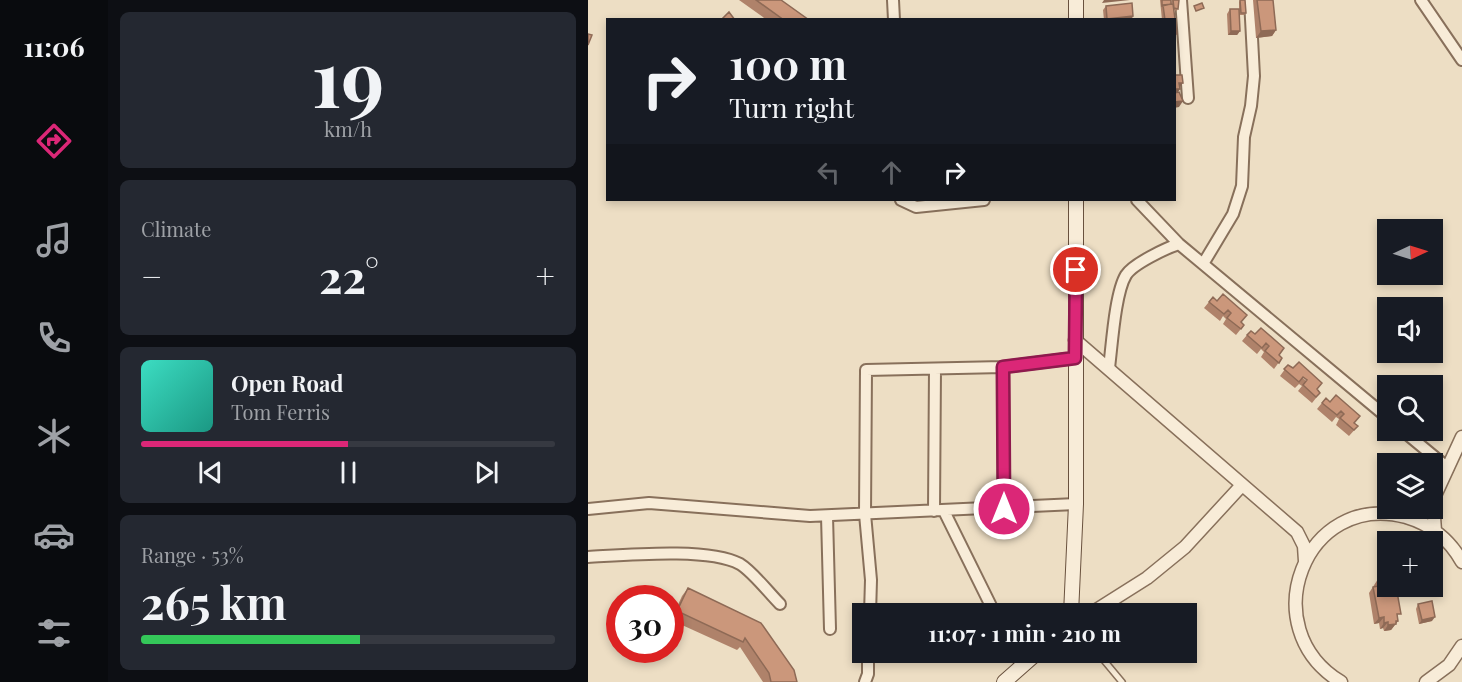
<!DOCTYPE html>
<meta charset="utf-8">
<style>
body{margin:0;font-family:"Playfair Display",serif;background:#242831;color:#f1f3f6;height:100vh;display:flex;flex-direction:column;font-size:22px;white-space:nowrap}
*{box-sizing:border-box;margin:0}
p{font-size:20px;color:#9ea1a6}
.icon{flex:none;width:33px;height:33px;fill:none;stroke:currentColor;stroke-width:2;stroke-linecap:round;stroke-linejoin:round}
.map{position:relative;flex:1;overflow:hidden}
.drawer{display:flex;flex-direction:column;gap:12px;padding:12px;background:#0d0f14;width:480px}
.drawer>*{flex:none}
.banner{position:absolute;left:18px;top:18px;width:570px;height:183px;border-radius:0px;box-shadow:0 3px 9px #0003;background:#171b24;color:#f1f3f6;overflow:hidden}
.needle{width:39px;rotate:86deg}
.fabs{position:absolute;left:789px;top:219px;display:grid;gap:12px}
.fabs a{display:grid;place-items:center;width:66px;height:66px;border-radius:0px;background:#171b24;box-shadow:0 3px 9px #0003;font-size:30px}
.speed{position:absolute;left:18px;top:585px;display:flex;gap:12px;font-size:30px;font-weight:700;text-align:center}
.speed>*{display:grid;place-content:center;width:78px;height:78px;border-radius:50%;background:#171b24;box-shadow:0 3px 9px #0003;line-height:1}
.speed .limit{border:9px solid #d22;background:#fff;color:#111}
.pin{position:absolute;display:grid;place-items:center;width:51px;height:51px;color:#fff;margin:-26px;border:3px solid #fff;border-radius:50%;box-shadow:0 2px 6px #0007}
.me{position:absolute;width:66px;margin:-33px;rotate:0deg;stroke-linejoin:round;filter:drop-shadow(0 0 4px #0008)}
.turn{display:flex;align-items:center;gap:21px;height:126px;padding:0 24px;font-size:27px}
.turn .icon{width:78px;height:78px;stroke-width:2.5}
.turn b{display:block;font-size:42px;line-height:51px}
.lanes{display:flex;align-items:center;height:57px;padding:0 24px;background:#0003;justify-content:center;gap:30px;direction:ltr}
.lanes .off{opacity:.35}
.big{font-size:45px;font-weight:700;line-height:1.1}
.drawer .tile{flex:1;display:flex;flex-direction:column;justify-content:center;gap:9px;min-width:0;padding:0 21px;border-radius:9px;background:#242831}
.drawer .dial{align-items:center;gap:0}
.dial b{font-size:78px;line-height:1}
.song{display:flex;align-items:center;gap:18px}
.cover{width:72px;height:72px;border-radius:9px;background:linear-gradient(135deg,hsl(170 70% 55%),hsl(170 70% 35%))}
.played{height:6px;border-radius:3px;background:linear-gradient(90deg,#db2777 50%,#363941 50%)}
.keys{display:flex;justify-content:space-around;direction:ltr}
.heat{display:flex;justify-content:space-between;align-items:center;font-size:33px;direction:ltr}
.charge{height:9px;border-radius:4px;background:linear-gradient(90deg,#34c759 53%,#363941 0)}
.trip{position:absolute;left:264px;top:603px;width:345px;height:60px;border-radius:0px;background:#171b24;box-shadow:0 3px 9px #0003;font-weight:700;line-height:60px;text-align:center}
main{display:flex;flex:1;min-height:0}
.dock{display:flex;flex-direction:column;width:108px;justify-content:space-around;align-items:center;background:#090b0e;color:#9ea1a6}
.dock .icon{width:42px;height:42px}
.dock .selected{color:#db2777}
.dock b{font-size:27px;color:#f1f3f6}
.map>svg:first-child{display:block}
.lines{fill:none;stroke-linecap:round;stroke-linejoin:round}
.service-casing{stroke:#88705b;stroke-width:8}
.minor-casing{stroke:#88705b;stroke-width:14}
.tertiary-casing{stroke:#88705b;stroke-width:15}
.secondary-casing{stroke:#69513e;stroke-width:16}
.service{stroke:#f8ecd8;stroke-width:5}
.minor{stroke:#f8ecd8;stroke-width:10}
.tertiary{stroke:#f8ecd8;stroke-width:12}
.secondary{stroke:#f8ecd8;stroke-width:14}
.wall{fill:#af826a}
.shaded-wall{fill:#8e6a56}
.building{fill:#cb977b;stroke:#8e6a56;stroke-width:1.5}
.route-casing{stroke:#8e194d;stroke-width:15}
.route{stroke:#db2777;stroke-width:10}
</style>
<main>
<nav class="dock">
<b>11:06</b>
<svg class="icon selected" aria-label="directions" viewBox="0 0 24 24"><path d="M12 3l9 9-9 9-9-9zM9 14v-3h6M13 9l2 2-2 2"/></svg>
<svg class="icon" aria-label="music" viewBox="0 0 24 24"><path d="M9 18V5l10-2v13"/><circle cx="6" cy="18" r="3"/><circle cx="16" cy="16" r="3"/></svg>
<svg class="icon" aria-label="phone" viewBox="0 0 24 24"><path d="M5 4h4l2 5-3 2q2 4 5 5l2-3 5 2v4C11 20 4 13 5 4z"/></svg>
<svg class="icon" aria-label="climate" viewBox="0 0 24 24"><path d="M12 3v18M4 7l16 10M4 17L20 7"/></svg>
<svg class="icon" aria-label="car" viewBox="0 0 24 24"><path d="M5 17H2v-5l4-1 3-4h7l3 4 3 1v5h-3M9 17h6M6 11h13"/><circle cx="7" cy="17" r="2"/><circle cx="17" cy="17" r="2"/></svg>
<svg class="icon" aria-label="filters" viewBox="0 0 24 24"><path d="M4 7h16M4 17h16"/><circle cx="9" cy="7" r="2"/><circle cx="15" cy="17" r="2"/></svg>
</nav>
<section class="drawer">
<div class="tile dial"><b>19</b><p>km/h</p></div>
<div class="tile"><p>Climate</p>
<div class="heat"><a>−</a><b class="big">22°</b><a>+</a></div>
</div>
<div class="tile">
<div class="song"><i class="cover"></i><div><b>Open Road</b><p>Tom Ferris</p></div></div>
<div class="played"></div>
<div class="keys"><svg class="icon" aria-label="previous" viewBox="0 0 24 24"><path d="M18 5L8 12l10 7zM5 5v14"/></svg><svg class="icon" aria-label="pause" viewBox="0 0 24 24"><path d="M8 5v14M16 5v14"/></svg><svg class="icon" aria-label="next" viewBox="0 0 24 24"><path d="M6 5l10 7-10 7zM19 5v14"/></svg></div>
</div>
<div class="tile"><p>Range · 53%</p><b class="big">265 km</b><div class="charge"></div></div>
</section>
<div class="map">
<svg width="874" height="682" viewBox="0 0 874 682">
<rect width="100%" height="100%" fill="#eddec4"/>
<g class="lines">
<g class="service-casing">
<path id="service" d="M509 652 534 682"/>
</g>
<g class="minor-casing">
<path id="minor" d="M305 0 306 20
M593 0 600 98
M833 0 874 60
M313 200 328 207 396 200
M549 200 591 244 800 418
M615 264 645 214 654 186 656 137 663 106 666 76 662 0
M415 367 416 509
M521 368C524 345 527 293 538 275 545 264 578 248 591 244
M814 430 860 468
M0 509 61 503 222 516 488 504
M346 511 347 369
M356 511 407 614
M239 516 242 629
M0 557C37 555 121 547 152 564 165 572 181 593 192 604
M282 614 283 580 277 514 278 370 415 367 487 358
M427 652 434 666
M277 682 280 674V652"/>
</g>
<g class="tertiary-casing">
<path id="tertiary" d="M487 340 709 532 716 546 717 561
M844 502 874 437
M845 502 847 531
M502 614 559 578 597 547 654 485
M753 682C664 628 717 490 818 517 842 524 862 540 874 562
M838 682 861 665 874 646"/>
</g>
<g class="secondary-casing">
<path id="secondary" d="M488 20V0
M483 614 488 504V200
M416 682 450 652"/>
</g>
<use href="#service" class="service"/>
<use href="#minor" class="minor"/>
<use href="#tertiary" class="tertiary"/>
<use href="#secondary" class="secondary"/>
</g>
<path class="wall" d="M151 0H193L221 20H179Z
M572 0H583L584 4V0H591L589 11 586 10V20H574Z
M652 0 658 13 656 15H651L652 31 649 35H640L639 14 642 9H651V2Z
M665 0H685L688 30 684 36 668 38Z
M518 6 545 16 543 20H516L515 10Z
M625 297 656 325 648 335 635 324 638 319 635 316 632 321 616 308Z
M667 334 694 358 686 369 673 357 676 352 673 349 669 354 654 341 659 335Z
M700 365 732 393 724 403 710 391 714 386 711 384 707 388 692 376Z
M738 398 770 426 761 436 748 425 751 419 748 417 744 422 729 409Z
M790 579 810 619V621L803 630 796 631 795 628 792 629 791 623 786 624 781 593Z
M100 588 209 682H175L152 647 149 650 83 620 94 596Z
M830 604 844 621 831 624 828 609Z"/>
<path class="shaded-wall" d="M516 0H542L514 3Z
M545 16 543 20H518L519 19Z
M688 30 684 36 668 38 673 31Z
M643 31H652L649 35H640Z
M591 83H595L590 89H592L588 95H586V89Z
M595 101 591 107 586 108V102Z
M796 617 791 623 786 624 791 618Z
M847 617 844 621 831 624 834 620Z
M808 621H810L803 630 796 631 800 625Z
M800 622 795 628 792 629 796 623Z"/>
<path class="building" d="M168 0H193L221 20H196Z
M574 0H583V4L574 6Z
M585 0H591L590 9 586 8Z
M652 0H657L658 13H653Z
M669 0H685L688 30 673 31Z
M544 3 545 16 519 19 518 6Z
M614 3 616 8 608 11 606 6Z
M585 4 589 34H586V20H577L575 5Z
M642 9H651L652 31H643Z
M141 12 147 20H133Z
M0 34 4 35 0 45Z
M586 75H594L595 83H591L592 89H586Z
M591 92 595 101 586 102V93Z
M635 294 659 315 653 322 656 325 653 329 639 318 643 313 640 310 636 314 621 302 625 297 629 301Z
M673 328 696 348 691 355 694 358 691 363 677 351 681 346 678 343 674 348 659 335 663 331 667 334Z
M711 362 734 383 729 389 732 393 728 397 715 385 719 380 715 377 711 382 696 369 700 365 705 368Z
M748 395 772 416 766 423 770 426 766 430 752 418 756 414 753 411 749 415 734 403 738 398 742 402Z
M800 578V586H808L813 614H809L810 621H808V624L800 625V622L796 623V617L791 618 785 587 791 586 790 579Z
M100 588 173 623 206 670 209 682H183L181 673 157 638 155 642 89 611Z
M844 601 847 617 834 620 830 604Z"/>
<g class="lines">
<g class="route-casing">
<path id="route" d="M416 509 415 367 487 358 488 270"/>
</g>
<use href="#route" class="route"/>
</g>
</svg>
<div class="fabs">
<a><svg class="needle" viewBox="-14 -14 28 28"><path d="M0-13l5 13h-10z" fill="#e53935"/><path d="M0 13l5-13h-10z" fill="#9ea1a6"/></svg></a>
<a><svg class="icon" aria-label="sound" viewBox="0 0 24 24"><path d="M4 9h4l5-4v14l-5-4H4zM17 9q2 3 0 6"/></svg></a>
<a><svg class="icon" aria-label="search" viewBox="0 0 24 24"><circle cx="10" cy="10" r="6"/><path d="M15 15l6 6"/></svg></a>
<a><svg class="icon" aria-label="layers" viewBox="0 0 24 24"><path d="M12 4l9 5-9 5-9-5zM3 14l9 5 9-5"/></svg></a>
<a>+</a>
</div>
<div class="speed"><div class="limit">30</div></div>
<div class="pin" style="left:488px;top:270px;background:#d93025"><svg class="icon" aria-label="arrive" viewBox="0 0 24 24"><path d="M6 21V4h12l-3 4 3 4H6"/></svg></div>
<svg class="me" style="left:416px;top:509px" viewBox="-20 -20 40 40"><circle r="17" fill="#db2777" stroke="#fff" stroke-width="3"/><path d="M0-11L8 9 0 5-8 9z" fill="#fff"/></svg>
<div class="trip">11:07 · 1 min · 210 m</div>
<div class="banner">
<div class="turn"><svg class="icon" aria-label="right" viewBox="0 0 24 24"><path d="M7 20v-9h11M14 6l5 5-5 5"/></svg><div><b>100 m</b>Turn right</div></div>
<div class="lanes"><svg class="icon off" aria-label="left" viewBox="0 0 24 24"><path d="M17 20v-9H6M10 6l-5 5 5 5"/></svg><svg class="icon off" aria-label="ahead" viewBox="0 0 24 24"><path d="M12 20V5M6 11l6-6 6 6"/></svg><svg class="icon" aria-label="right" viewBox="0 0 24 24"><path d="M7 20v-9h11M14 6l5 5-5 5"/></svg></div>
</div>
</div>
</main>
